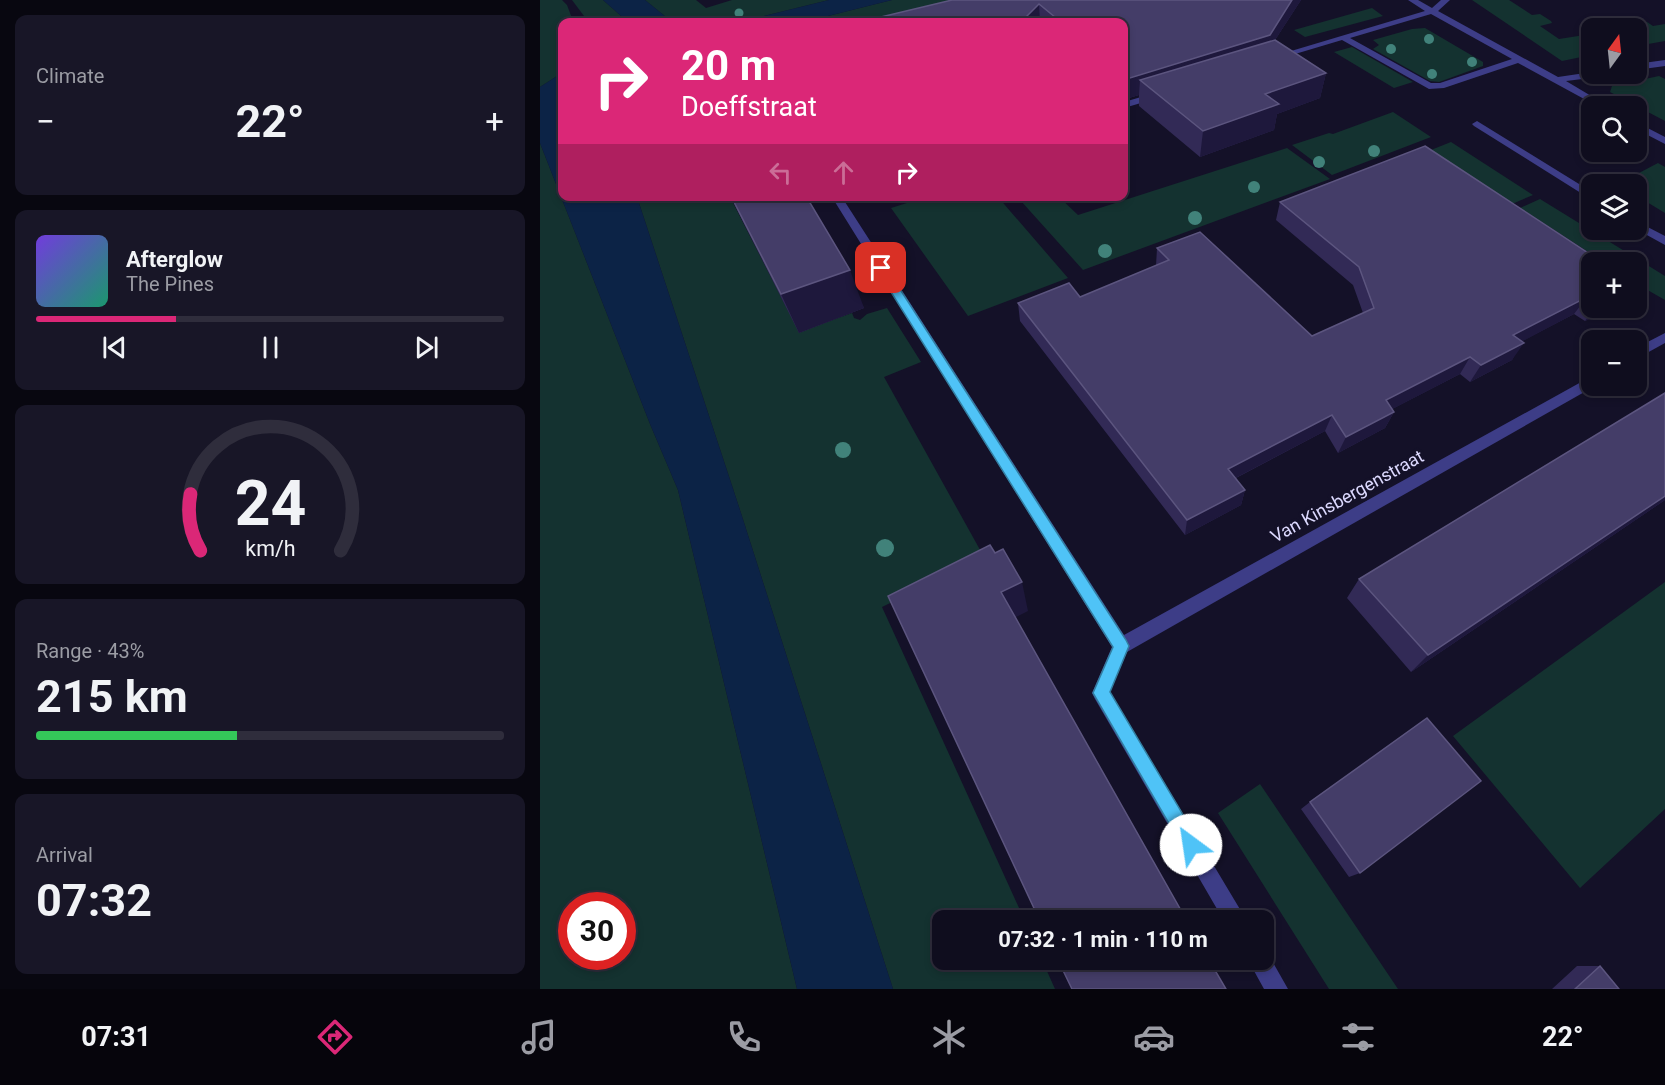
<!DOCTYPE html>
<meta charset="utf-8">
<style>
body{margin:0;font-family:Roboto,sans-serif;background:#181627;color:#f1f3f6;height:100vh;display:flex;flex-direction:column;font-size:22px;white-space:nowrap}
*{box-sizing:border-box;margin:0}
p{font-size:20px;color:#9b9ca4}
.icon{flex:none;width:33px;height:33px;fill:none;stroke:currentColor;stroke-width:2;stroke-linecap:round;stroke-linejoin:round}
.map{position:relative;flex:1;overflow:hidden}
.sheet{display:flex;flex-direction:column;gap:15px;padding:15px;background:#080710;width:540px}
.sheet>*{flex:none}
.banner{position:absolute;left:18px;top:18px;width:570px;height:183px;border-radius:12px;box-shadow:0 3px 9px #0003,0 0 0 2px #2f2d3c;background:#db2777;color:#fff;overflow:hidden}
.needle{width:39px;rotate:15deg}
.tools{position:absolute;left:1041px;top:18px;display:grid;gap:12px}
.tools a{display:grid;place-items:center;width:66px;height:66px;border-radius:12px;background:#0f0d1e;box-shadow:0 3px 9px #0003,0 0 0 2px #2f2d3c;font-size:30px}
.speed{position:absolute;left:18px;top:892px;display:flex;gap:12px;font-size:30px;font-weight:700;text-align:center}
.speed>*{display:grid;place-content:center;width:78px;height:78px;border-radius:50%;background:#0f0d1e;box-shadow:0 3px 9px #0003,0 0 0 2px #2f2d3c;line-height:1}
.speed .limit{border:9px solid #d22;background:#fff;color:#111}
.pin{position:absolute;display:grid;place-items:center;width:51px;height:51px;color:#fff;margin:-26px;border-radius:12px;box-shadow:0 3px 9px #0006}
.me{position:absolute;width:66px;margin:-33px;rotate:329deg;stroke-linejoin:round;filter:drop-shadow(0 0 4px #0008)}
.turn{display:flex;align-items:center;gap:21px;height:126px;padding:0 24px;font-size:27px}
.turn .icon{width:78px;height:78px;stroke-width:2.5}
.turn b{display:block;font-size:42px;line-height:51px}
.lanes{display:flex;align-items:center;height:57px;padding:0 24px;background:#0003;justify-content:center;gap:30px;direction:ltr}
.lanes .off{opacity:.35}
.big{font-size:45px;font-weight:700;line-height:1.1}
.sheet .tile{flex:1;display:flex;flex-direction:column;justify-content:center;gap:9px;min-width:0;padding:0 21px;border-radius:12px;background:#181627}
.sheet .dial{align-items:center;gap:0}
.dial svg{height:156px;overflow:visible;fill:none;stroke:#2f2d3c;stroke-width:7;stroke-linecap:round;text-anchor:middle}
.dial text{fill:#f1f3f6;stroke:none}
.song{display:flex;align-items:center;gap:18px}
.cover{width:72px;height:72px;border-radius:9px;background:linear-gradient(135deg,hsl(260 70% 55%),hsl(160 70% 35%))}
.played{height:6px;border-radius:3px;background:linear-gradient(90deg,#db2777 30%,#2f2d3c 30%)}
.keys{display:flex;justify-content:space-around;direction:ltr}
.heat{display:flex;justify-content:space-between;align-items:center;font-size:33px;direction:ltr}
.charge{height:9px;border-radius:4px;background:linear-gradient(90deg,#34c759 43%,#2f2d3c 0)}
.trip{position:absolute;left:392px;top:910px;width:342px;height:60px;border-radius:12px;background:#0f0d1e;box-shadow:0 3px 9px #0003,0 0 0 2px #2f2d3c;font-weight:700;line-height:60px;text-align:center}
.tabs{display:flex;height:96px;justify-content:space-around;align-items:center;background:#06050c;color:#9b9ca4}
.tabs .icon{width:42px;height:42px}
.tabs .active{color:#db2777}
.tabs b{font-size:27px;color:#f1f3f6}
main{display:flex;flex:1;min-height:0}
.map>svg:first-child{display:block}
.green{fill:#143230;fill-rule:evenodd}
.water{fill:#0c2346}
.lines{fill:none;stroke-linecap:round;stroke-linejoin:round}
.minor{fill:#3d3d87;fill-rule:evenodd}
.tree{fill:#41827a}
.wall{fill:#322a56}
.shaded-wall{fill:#1e183c}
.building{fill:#443d68;stroke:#5c557f;stroke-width:1.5}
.route{fill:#4fc3f7;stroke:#337fa1;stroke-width:1.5}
.labels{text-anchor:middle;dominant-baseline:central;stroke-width:6;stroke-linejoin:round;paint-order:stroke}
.street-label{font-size:18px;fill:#dcd9fe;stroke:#141128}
</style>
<main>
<section class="sheet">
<div class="tile"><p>Climate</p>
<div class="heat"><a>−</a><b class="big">22°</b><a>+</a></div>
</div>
<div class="tile">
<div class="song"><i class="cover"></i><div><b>Afterglow</b><p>The Pines</p></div></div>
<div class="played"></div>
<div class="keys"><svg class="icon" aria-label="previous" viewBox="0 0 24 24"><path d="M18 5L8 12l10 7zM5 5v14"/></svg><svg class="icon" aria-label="pause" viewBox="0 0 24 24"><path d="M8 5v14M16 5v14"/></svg><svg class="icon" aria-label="next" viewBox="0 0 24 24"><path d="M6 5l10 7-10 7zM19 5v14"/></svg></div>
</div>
<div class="tile dial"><svg viewBox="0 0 100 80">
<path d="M14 69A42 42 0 1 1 86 69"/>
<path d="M14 69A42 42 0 0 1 9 40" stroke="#db2777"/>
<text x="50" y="56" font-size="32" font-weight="700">24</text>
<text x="50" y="72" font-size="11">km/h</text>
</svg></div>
<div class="tile"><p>Range · 43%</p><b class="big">215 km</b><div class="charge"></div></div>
<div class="tile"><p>Arrival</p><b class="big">07:32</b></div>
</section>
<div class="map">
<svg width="1125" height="989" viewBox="0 0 1125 989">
<rect width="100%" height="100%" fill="#141128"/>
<path class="green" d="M0 0H22L27 5 33 21 22 22V73L0 87Z
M32 0H63L88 22H42L44 16Z
M105 0H156L166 8 192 0H289L200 22H132Z
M352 0H448L358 22H264Z
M932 0H969L992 15 1000 14 1011 21 1012 23 1000 26 1019 39 1051 34V55L1022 61Z
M832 8 843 16 765 37 754 30Z
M1107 22 1113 26 1125 24V41L1097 46 1096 28H1083H1086L1084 26Z
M885 28 943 62V66L899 82 890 81 833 49 839 45 833 40 872 29Z
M812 47 873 82 854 88 794 52Z
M1119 76 1125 79V121L1070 92 1072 86Z
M853 112 891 137 792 175 752 145 789 133 793 134Z
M911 142 993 195 972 204 891 150Z
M0 143 110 424 138 490 257 989H0ZM32 906H82V957H32Z
M747 148 790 179 543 270 481 201 495 197H519L538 215Z
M1118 163 1125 167V213L1097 196 1096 184H1078Z
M97 197H190L259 332 312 313 314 318 320 320 327 314 347 308 381 362 344 377 444 557 342 607 485 921H402V960H502L515 989H353L199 507Z
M386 197H458L528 278 428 316 351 208Z
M1000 199 1125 276V300L1097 284 1096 262H1064L980 208Z
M1125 582V809L1040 888 913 736Z
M720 784 858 989H789L678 813Z"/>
<path class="water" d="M63 0H105L132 22H88Z
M289 0H352L264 22H200Z
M22 73V196L97 197 199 507 353 989H257L138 490 110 424 0 143V87Z"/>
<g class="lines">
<path class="minor" d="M868 0H878L892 8 901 0H910L898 11 1018 77 1052 72 1063 74 1059 77 1026 81 1068 106H1057L978 63 904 88 889 89 802 40 735 60 731 57 885 11ZM891 14 972 59 900 83H891L810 38Z
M1125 60V66L1096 70V64Z
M618 92 623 95 621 97 584 108V102Z
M937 121 1052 192V200L934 126 932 124Z
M1096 122 1125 137V144L1096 129Z
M297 196H308L305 202 584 635 1052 376V386H1055L587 652 570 692 707 921H684L555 699 552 693 572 647 295 202Z
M1096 221 1125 236V245L1096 229Z
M1125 333V343L1096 359V348Z
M723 951 727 952 748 989H724L708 960H723Z"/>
</g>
<g class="tree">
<circle cx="199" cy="13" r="4.5"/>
<circle cx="889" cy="39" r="5"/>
<circle cx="851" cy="49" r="5"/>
<circle cx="932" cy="62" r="5"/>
<circle cx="892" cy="74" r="5"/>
<circle cx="834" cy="151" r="6"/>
<circle cx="779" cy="162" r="6"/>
<circle cx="714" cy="187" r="6"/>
<circle cx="655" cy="218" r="7"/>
<circle cx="565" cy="251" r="7"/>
<circle cx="303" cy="450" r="8"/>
<circle cx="345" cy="548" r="9"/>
</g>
<path class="wall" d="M412 0H761L735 40 786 73 780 98 737 114 734 130 660 157 599 106V95L589 98 584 93V22H320Z
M190 196H266L324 308 259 333Z
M740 202 1052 262V308H1071L1045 321 1034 314 982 341 972 360 930 382 920 374 852 409 854 412 845 428 798 453 785 431 696 478 705 490 701 505 645 535 480 321 478 303 540 297 616 266 617 248 772 336 823 313 813 285 736 220Z
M1125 393V500L871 672 807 598 819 579Z
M770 802 820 873 809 877 761 809Z
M1037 966H1060L1079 989H1012Z"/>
<path class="shaded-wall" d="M752 0H761L726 54 600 80 599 95 589 98 590 78Z
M499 4 500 22H481Z
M786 73 780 98 737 114 734 130 660 157 663 131 725 94Z
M481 196H495L481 201Z
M310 270 324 308 259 333 241 294Z
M1047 297 1034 314 962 352 973 335Z
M1055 308H1071L1045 321Z
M984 343 972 360 930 382 941 365Z
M930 357 920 374 837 417 846 400Z
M854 412 845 428 798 453 806 437Z
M792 415 785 431 684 484 688 469Z
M705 490 701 505 645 535 647 520Z
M1125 496V500L871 672 888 655Z
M482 582 488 611 468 621 461 592Z"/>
<path class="building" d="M412 0H752L730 35 590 78 584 73V22H521L499 4 481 22H320Z
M735 40 786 73 725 94 739 104 663 131 600 80Z
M885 146 1062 262H1052V300L1047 297 973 335 984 343 941 365 930 357 846 400 854 412 806 437 792 415 688 469 705 490 647 520 478 303 529 283 540 297 629 260 617 248 660 232 772 336 834 308 819 267 740 202Z
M191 196H266L310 270 241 294Z
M1125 393V496L888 655 819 579Z
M450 545 455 553 463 549 482 582 461 592 647 921H500L348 596Z
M887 718 941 781 820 873 770 802Z
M518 960H669L686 989H532Z
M1060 966 1079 989H1035Z"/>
<path class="route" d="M341 265 345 266 586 640 589 646 570 692 657 838 660 845 657 851 651 854 645 851 553 693 573 647 336 268Z"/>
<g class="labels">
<g class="street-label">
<text transform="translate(807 496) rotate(-29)">Van Kinsbergenstraat</text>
</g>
</g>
</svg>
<div class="tools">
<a><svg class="needle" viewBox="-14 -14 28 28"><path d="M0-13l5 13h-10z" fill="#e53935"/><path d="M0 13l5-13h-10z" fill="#9b9ca4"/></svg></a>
<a><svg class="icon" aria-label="search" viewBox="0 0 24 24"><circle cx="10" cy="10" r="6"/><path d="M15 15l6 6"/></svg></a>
<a><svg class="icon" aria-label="layers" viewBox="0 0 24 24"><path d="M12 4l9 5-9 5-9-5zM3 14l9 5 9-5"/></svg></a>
<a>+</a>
<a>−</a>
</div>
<div class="speed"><div class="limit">30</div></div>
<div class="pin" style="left:341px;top:268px;background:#d93025"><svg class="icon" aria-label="arrive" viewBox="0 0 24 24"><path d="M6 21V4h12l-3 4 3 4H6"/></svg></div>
<svg class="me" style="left:651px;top:845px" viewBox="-20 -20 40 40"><circle r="19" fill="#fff"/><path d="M0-13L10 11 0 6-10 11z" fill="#4fc3f7"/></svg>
<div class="trip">07:32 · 1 min · 110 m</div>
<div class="banner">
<div class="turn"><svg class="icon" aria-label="right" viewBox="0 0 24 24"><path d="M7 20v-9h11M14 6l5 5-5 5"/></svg><div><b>20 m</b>Doeffstraat</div></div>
<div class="lanes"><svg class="icon off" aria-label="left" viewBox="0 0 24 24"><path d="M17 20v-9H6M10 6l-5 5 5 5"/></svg><svg class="icon off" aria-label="ahead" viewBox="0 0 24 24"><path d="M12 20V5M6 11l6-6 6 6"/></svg><svg class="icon" aria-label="right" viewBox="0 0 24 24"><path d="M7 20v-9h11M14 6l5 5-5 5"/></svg></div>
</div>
</div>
</main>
<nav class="tabs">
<b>07:31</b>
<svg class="icon active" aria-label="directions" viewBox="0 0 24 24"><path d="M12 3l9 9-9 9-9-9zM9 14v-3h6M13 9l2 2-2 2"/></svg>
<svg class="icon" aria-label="music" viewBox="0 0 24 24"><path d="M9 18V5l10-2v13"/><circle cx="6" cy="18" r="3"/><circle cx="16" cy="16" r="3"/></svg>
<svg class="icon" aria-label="phone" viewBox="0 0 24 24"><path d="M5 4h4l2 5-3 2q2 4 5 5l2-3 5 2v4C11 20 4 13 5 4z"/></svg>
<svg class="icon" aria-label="climate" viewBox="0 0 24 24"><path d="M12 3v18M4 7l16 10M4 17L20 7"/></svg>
<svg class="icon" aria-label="car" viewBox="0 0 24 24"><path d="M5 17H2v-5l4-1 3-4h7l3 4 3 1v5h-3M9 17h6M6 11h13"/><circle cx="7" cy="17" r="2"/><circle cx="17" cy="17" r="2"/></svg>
<svg class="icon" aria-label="filters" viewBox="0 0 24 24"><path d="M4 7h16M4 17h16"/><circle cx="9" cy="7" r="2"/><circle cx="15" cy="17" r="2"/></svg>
<b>22°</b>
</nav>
